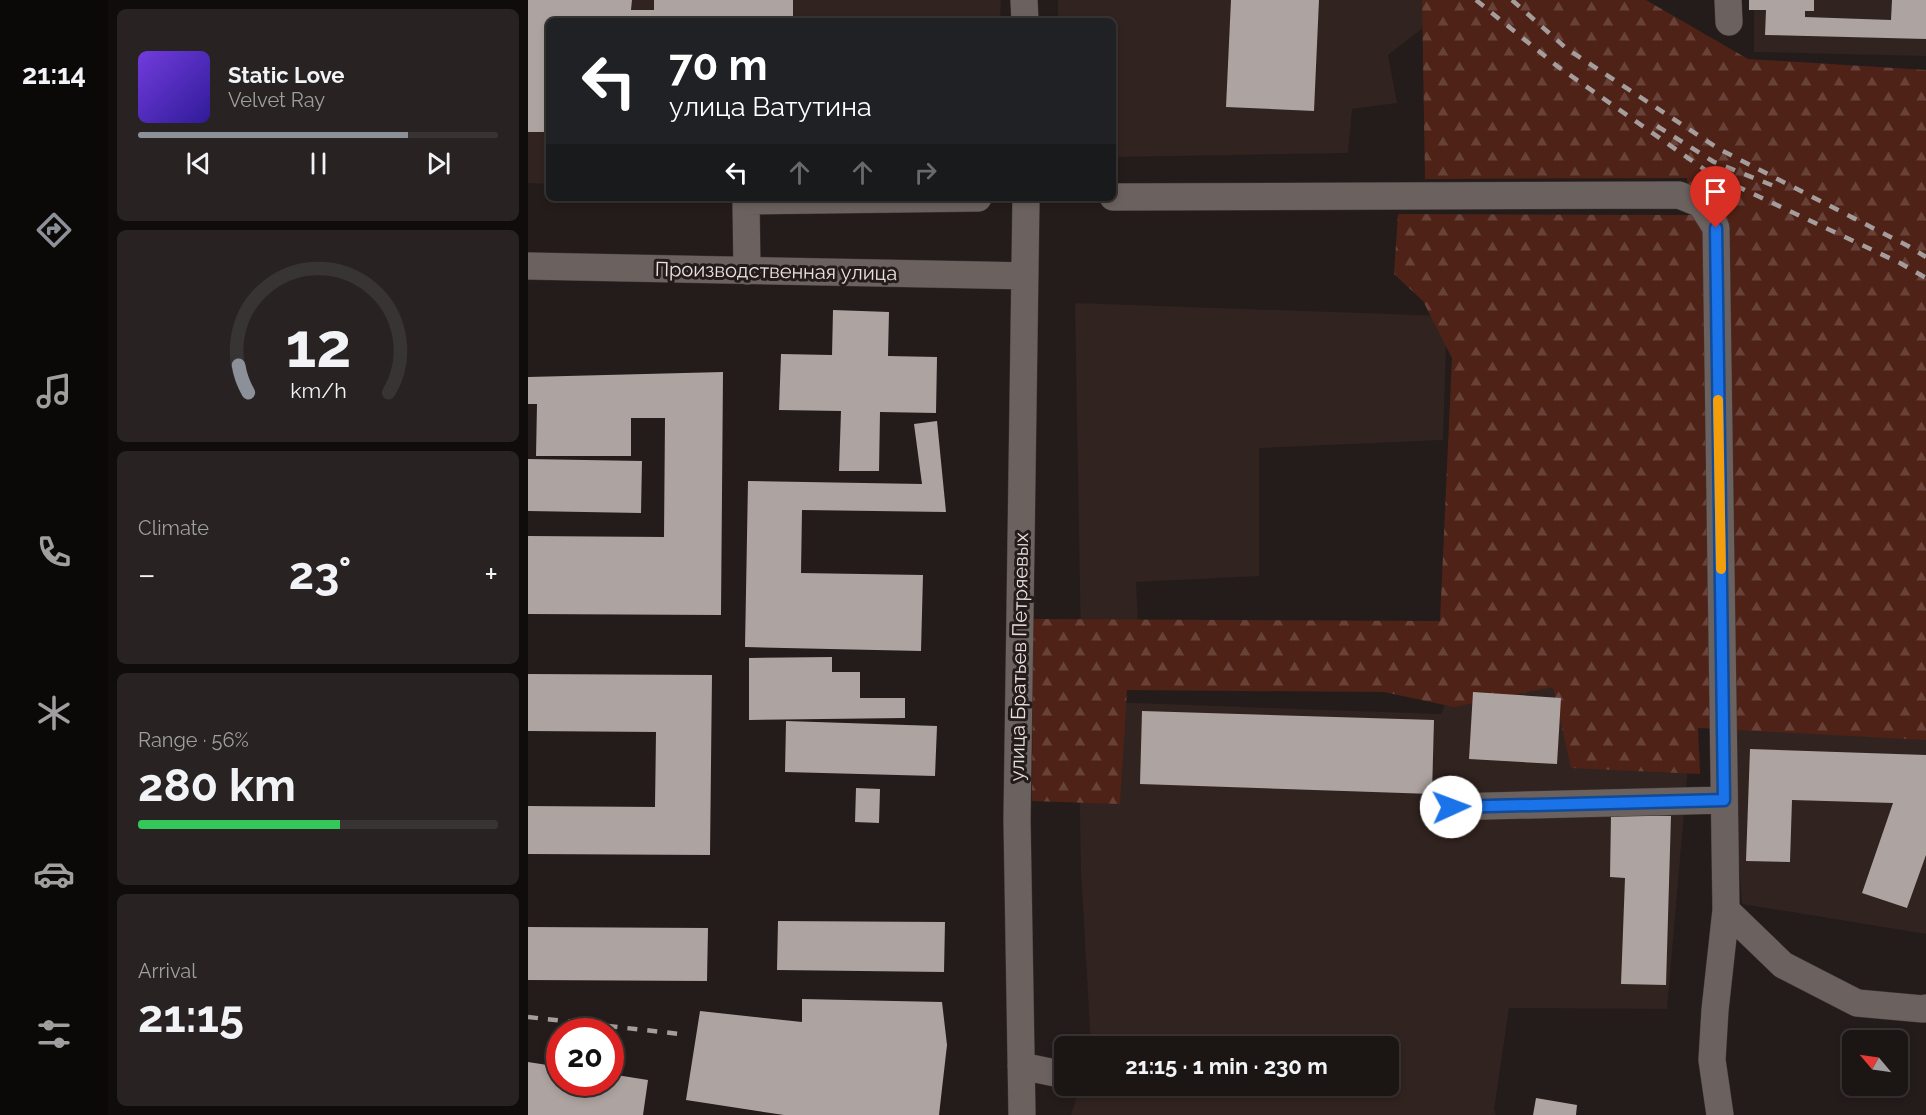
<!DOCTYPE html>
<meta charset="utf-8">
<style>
body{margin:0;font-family:Raleway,sans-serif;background:#282222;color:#f1f3f6;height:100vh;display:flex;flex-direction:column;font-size:22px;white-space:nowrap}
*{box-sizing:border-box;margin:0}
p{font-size:20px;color:#a09fa0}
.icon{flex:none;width:33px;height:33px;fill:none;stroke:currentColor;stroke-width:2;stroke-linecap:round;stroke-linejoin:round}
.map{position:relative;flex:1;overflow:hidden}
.drawer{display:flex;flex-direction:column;gap:9px;padding:9px;background:#0f0c0b;width:420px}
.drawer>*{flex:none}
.guide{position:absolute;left:18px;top:18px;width:570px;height:183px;border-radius:9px;box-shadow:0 3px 9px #0003,0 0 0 2px #393434;background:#202124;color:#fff;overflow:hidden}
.needle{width:39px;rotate:299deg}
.tools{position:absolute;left:1314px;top:1030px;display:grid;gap:12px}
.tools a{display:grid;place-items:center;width:66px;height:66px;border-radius:9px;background:#1b1514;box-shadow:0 3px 9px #0003,0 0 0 2px #393434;font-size:30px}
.speed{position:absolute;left:18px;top:1018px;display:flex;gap:12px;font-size:30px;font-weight:700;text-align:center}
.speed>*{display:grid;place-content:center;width:78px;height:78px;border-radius:50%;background:#1b1514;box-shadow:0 3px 9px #0003,0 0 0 2px #393434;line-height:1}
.speed .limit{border:9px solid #d22;background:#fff;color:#111}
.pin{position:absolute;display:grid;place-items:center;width:51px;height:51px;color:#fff;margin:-62px -26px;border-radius:50% 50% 50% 0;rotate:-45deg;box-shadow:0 0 6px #0007}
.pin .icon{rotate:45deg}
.me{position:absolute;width:66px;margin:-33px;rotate:88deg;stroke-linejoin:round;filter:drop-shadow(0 0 4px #0008)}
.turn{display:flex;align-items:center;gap:21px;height:126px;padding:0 24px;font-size:27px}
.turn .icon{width:78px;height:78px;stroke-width:2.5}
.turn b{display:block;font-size:42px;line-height:51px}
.lanes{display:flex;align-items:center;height:57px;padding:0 24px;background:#0003;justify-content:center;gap:30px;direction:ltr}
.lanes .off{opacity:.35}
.big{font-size:45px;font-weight:700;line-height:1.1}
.drawer .tile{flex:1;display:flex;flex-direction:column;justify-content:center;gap:9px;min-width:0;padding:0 21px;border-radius:9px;background:#282222}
.drawer .dial{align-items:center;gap:0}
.dial svg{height:156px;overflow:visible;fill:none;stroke:#393434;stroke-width:7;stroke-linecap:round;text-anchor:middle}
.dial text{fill:#f1f3f6;stroke:none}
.song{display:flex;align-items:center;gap:18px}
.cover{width:72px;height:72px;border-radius:9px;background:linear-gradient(135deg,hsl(260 70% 55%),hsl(250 70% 35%))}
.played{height:6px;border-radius:3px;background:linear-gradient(90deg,#8c9099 75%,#393434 75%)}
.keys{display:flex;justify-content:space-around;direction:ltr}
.heat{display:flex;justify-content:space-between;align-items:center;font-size:33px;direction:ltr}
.charge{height:9px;border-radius:4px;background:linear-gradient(90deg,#34c759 56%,#393434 0)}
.trip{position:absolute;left:526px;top:1036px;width:345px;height:60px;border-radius:9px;background:#1b1514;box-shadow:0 3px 9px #0003,0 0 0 2px #393434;font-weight:700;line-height:60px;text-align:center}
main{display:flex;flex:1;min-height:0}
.menu{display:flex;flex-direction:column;width:108px;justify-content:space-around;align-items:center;background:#0b0808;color:#a09fa0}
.menu .icon{width:42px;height:42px}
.menu .active{color:#8c9099}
.menu b{font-size:27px;color:#f1f3f6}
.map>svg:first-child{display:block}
.built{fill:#31231f}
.forest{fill:url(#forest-firs)}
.building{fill:#ada3a0}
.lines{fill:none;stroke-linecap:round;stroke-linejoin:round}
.minor-casing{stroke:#3d3735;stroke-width:28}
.minor{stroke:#6b625f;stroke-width:27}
.rail{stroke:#a49d9c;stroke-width:4.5;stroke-dasharray:10 10;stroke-linecap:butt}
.route-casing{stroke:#114b97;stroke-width:15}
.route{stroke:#1a73e8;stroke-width:10}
.slow{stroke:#f59e0b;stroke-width:10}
.labels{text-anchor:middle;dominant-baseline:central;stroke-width:6;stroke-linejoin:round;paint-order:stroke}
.street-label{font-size:20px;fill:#e7e1e0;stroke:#241c1a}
</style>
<main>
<nav class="menu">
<b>21:14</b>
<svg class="icon active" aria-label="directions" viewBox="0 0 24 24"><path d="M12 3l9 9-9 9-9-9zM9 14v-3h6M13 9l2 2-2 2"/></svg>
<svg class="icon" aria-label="music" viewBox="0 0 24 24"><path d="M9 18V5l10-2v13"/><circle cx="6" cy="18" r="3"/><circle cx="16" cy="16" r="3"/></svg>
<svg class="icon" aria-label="phone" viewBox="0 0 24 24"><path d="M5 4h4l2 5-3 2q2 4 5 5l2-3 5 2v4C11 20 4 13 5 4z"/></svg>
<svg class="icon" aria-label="climate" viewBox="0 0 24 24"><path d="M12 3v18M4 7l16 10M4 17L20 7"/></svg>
<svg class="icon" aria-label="car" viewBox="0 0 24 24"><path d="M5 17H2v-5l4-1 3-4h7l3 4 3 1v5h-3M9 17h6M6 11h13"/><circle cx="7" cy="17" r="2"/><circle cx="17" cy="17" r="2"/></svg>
<svg class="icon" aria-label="filters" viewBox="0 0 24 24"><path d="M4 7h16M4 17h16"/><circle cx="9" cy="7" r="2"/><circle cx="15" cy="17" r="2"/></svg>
</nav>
<section class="drawer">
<div class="tile">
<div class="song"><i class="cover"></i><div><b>Static Love</b><p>Velvet Ray</p></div></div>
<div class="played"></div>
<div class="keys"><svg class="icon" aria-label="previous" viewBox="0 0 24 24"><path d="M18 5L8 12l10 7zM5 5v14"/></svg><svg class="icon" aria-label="pause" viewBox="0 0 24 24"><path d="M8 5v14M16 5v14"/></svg><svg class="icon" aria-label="next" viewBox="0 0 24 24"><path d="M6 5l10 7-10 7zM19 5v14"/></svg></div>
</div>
<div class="tile dial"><svg viewBox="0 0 100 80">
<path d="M14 69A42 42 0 1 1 86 69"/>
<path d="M14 69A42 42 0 0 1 9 55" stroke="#8c9099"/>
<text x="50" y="56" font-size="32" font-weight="700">12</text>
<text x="50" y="72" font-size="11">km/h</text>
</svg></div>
<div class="tile"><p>Climate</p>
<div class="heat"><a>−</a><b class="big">23°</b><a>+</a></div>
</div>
<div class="tile"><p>Range · 56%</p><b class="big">280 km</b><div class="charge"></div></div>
<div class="tile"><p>Arrival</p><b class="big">21:15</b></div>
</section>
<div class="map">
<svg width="1398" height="1115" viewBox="0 0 1398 1115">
<defs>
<pattern id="forest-firs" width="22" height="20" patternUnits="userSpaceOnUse" patternTransform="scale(1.5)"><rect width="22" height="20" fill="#4f2217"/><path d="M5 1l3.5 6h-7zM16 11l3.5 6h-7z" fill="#684238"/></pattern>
</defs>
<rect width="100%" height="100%" fill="#241c1a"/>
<path class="built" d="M0 0H473L472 21H21V184L0 183Z
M530 0H893L909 17 860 55 869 103 824 109 820 153 585 157V21H530Z
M1226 0H1398V56L1226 52Z
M547 303 919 316 915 440 731 448V576L608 582 611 644 553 647Z
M924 686H1035L1161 755 1139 1009 981 1008 966 1110 968 1115H543L552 1086H861V1047H563L553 871 550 701 913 714Z
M1398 716V934L1214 904 1201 720Z"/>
<path class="forest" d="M894 0H1118L1220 59 1398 70V740L1170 728 1172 774 1043 768 1025 687 926 707 856 692 599 690 592 804 504 801 505 619 912 621 924 358 895 301 866 274 870 214 1162 215 1159 178 897 179Z"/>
<path class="building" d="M0 0H104L103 10H126V0H265V21H21V132H0Z
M703 0H791L786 111 698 107Z
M1221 0H1286V11H1277V17L1363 20 1364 0H1398V39L1237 35 1238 10H1221Z
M305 310 361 312 360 356 409 357 408 413 352 412 351 471H311L313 411 251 410 253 354 304 355Z
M195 372 193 615 0 614V536L136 537 137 418H103V456H8L9 404H0V377Z
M409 421 418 512 274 510 273 573 395 575 393 651 217 647 220 481 394 484 386 424Z
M0 459 114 461 113 513 0 511Z
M304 657V672H332V698H377V718L221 720V658Z
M0 674 184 675 182 855 0 854V806L127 807 128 732 0 731Z
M945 692 1033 698 1029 764 941 759Z
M614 711 906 720 904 794 612 784Z
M258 721 409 726 407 776 257 772Z
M1222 749 1398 755V855L1379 908 1334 893 1365 803 1264 800 1262 862 1218 861Z
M328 788 352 789 351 823 327 822Z
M1083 814 1143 816 1138 985 1093 984 1097 878 1082 877Z
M250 921 417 922 416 972 249 970Z
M0 927 180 928 179 981 0 980Z
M274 999 414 1002 419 1045 411 1115H256L158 1100 172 1011 274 1022Z
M0 1062 32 1067V1083H82V1074L120 1080 115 1115H0Z
M1008 1098 1049 1105 1048 1115H1005Z"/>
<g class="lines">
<g class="minor-casing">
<path id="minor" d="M496 0 497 21
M1200 0 1201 22
M585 197 1151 195 1173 204 1188 228 1198 910 1187 1010 1184 1060 1192 1115
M0 266 497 276
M219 271 218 201 450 198
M923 807 1196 800
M1198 910 1255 965 1329 1003 1395 1009 1398 1008
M493 1066 537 1075
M494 1115 489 819 498 198"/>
</g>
<use href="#minor" class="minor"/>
<path class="rail" d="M948 0 1029 66 1183 174 1372 263 1398 278
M984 0 1039 49 1191 149 1380 246 1398 257
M1129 126 1186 162 1246 186
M0 1017 152 1034"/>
</g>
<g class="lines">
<g class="route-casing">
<path id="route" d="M923 807 1196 800 1188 228"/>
</g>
<use href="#route" class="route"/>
<path class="slow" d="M1190 400 1193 569"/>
</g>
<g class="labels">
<g class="street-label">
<text transform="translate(248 271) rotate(1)">Производственная улица</text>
<text transform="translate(491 657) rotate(-89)">улица Братьев Петряевых</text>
</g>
</g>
</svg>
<div class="tools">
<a><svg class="needle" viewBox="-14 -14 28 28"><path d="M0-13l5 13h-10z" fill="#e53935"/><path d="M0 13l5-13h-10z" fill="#a09fa0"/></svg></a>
</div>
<div class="speed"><div class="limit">20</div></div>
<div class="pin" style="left:1188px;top:228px;background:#d93025"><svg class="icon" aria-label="arrive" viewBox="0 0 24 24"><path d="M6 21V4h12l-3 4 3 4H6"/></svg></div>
<svg class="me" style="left:923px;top:807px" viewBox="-20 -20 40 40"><circle r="19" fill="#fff"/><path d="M0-13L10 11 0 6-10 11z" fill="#1a73e8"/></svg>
<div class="trip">21:15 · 1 min · 230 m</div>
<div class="guide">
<div class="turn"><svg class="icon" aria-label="left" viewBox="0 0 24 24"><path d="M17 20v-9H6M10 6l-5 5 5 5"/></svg><div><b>70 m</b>улица Ватутина</div></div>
<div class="lanes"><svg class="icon" aria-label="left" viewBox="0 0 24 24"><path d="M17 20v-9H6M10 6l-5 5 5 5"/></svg><svg class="icon off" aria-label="ahead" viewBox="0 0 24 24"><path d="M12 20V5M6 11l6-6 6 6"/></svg><svg class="icon off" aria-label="ahead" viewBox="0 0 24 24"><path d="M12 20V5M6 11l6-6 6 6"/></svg><svg class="icon off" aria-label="right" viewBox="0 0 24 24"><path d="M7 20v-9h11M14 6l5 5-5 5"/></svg></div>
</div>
</div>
</main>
